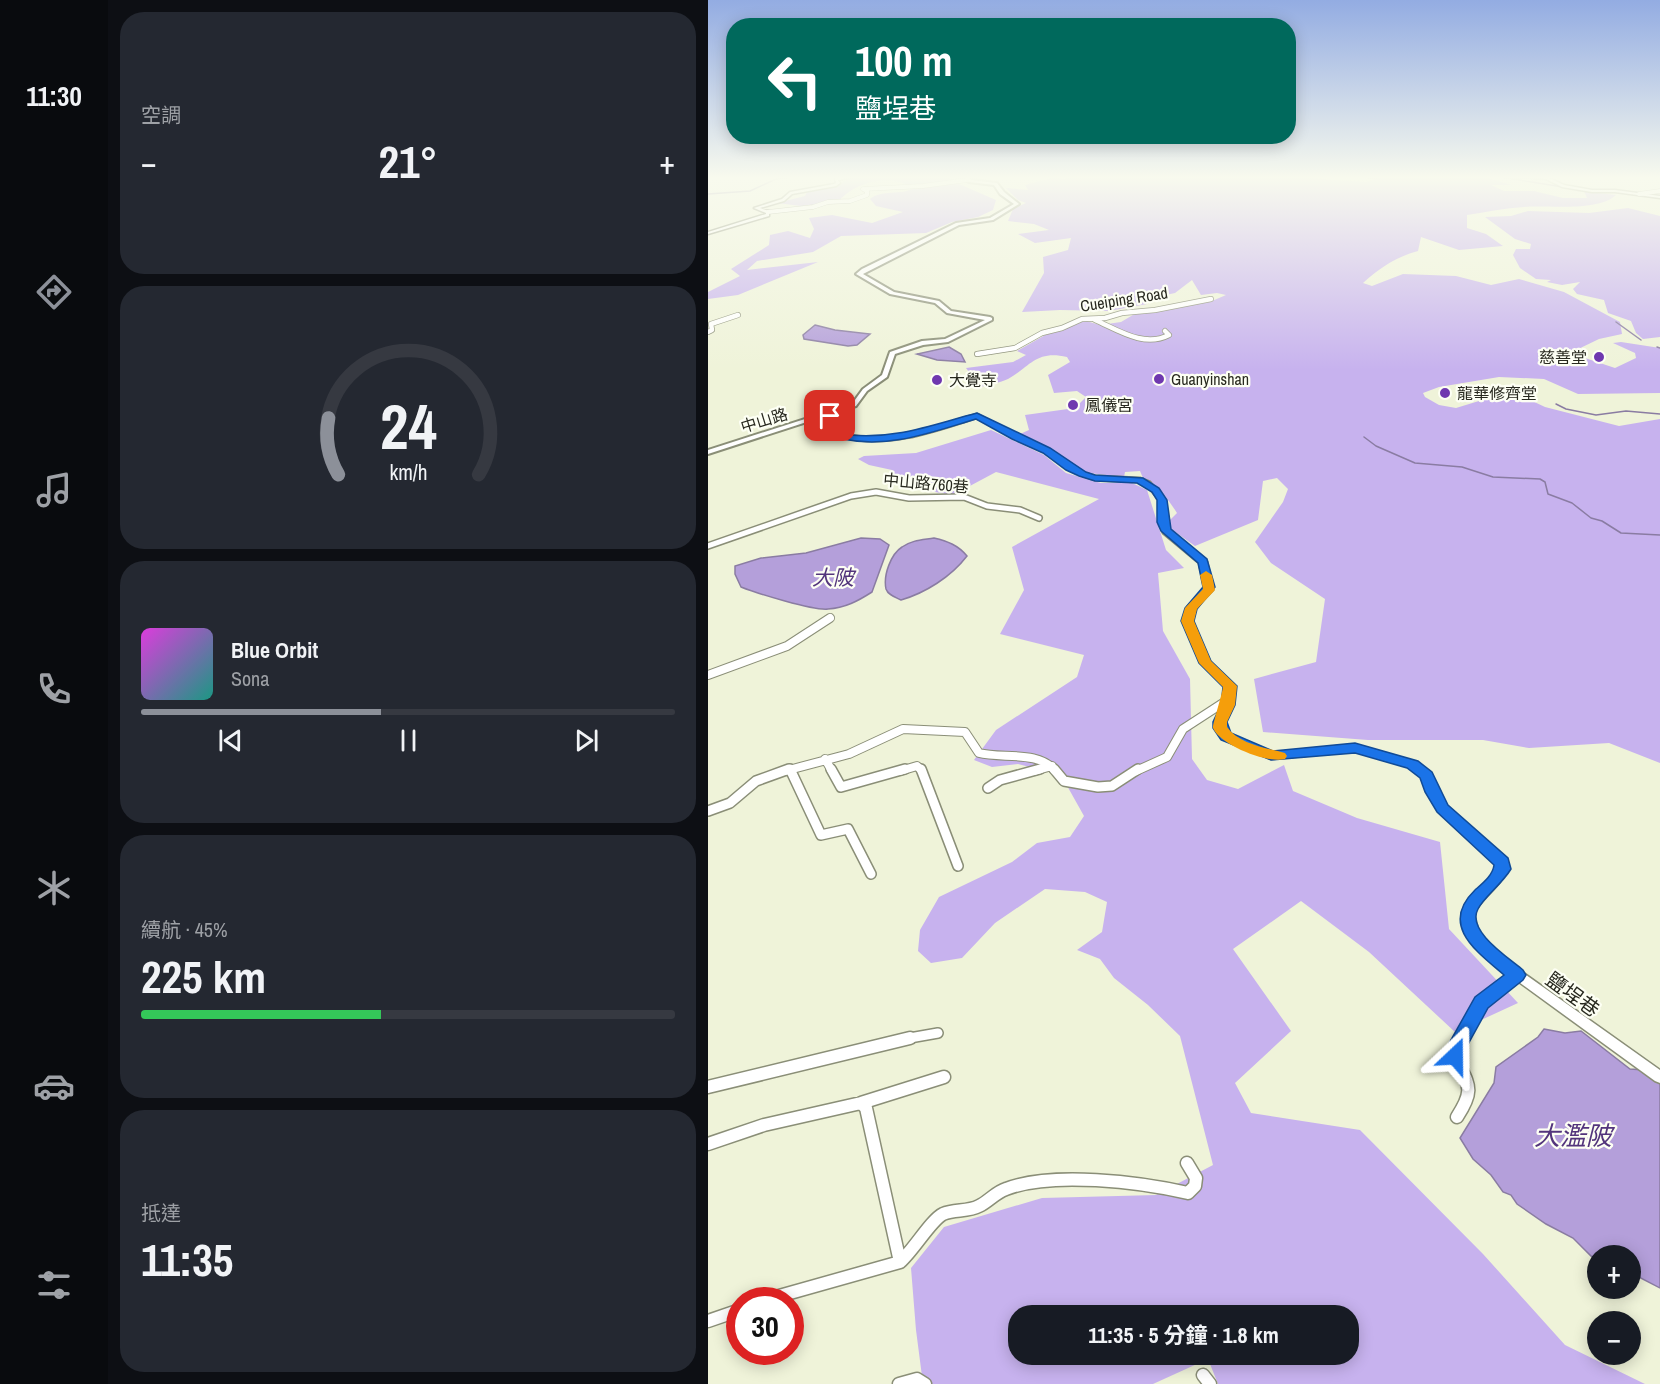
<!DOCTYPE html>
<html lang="zh-TW">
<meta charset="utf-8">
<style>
body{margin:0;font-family:"Archivo Narrow","Noto Sans TC",sans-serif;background:#242831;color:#f1f3f6;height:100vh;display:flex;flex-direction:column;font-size:22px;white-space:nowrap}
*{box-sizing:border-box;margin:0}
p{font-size:20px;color:#9ea1a6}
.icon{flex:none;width:33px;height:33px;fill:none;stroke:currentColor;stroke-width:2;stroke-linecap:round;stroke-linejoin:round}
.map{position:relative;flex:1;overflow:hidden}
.panel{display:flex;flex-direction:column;gap:12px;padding:12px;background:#0d0f14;width:600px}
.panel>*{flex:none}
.guide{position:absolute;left:18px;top:18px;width:570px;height:126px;border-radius:24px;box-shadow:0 3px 15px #0003;background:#00695c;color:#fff;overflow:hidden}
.controls{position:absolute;left:879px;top:1245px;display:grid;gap:12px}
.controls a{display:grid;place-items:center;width:54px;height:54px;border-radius:50%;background:#171b24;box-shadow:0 3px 15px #0003;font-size:30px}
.speed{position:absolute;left:18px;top:1287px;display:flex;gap:12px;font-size:30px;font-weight:700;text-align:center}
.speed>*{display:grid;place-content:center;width:78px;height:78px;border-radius:50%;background:#171b24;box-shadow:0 3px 15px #0003;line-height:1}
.speed .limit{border:9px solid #d22;background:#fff;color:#111}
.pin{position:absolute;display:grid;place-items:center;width:51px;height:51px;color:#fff;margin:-26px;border-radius:12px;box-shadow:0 3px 9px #0006}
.me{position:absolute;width:66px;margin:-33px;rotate:23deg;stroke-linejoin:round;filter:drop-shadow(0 0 4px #0008)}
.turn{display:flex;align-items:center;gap:21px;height:126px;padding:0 30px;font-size:27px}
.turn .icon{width:78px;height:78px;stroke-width:2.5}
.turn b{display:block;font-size:42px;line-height:51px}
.big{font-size:45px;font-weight:700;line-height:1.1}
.panel .tile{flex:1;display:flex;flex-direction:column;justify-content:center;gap:9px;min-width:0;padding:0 21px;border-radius:24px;background:#242831}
.panel .dial{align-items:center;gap:0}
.dial svg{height:156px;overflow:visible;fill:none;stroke:#363941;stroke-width:7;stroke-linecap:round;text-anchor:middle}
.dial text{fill:#f1f3f6;stroke:none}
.song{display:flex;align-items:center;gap:18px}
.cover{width:72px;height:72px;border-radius:9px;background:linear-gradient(135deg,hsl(300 70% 55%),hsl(170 70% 35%))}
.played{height:6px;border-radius:3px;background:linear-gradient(90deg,#8c9099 45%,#363941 45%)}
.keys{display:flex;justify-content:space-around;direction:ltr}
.heat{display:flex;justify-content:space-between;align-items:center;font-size:33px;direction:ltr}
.charge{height:9px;border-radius:4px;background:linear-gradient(90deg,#34c759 45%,#363941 0)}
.trip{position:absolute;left:300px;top:1305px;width:351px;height:60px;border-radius:24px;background:#171b24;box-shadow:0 3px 15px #0003;font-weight:700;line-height:60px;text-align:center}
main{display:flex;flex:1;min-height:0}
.dock{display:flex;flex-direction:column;width:108px;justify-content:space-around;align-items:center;background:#090b0e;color:#9ea1a6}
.dock .icon{width:42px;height:42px}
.dock .active{color:#8c9099}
.dock b{font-size:27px;color:#f1f3f6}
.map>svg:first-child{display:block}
.forest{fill:#c7b2ee;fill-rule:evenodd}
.water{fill:#b49fda;stroke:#8a7ca2;stroke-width:1.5}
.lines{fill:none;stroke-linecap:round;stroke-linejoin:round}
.stream{stroke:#8a7ca2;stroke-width:1.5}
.minor-far5-casing{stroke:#8a8e77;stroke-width:5}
.minor-far4-casing{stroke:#8a8e77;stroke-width:6}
.minor-far3-casing{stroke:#8a8e77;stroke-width:8}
.minor-far2-casing{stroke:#8a8e77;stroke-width:10}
.minor-far1-casing{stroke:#8a8e77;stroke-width:12}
.minor-casing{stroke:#8a8e77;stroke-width:15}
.tertiary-casing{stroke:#8a8e77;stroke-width:3}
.secondary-casing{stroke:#8a8e77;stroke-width:4}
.minor-far5{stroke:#fff;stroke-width:4}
.minor-far4{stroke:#fff;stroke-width:4.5}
.minor-far3{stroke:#fff;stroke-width:5}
.minor-far2{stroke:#fff;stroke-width:8}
.minor-far1{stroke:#fff;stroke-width:9}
.minor{stroke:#fff;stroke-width:12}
.tertiary{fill:#fff;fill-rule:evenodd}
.secondary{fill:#fff;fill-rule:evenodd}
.route{fill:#1a73e8;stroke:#114b97;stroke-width:1.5}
.slow{fill:#f59e0b}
.poi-dot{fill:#6f38af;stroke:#fdfff4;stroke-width:2}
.labels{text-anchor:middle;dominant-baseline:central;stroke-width:4.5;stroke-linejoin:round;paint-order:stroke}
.far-street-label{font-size:16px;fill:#28291f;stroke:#fdfff4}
.far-poi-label{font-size:16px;fill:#28291f;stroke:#fdfff4;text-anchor:start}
.street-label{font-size:20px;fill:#28291f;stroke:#fdfff4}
.water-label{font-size:21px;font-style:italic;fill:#53357c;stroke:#fdfff4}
.near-water-label{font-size:26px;font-style:italic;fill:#53357c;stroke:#fdfff4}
</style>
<main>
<nav class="dock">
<b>11:30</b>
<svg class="icon active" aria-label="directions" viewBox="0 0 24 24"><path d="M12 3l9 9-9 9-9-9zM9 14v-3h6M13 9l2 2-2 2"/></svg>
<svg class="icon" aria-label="music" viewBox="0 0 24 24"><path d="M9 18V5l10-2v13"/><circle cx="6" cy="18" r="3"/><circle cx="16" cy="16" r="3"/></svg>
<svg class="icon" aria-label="phone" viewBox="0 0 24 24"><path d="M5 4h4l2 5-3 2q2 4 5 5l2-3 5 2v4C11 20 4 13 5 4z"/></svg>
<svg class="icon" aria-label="climate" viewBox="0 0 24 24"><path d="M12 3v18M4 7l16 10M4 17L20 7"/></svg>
<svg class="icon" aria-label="car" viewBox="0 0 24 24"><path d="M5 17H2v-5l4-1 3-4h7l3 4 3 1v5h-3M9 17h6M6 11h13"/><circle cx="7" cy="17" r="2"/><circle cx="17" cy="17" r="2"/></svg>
<svg class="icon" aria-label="filters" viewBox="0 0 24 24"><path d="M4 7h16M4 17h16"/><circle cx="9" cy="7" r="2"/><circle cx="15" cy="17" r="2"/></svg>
</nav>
<section class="panel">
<div class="tile"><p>空調</p>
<div class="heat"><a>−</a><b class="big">21°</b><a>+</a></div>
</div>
<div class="tile dial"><svg viewBox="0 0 100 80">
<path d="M14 69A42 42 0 1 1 86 69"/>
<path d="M14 69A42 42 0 0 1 9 40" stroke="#8c9099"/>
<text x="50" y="56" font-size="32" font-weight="700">24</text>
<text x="50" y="72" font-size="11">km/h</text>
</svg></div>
<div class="tile">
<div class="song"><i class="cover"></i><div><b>Blue Orbit</b><p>Sona</p></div></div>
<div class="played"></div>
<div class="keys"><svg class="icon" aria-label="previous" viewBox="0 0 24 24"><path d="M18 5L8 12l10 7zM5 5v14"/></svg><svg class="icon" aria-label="pause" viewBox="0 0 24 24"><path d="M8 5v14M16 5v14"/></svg><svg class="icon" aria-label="next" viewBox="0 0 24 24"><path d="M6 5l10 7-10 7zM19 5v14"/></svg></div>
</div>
<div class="tile"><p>續航 · 45%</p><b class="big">225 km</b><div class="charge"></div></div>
<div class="tile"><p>抵達</p><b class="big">11:35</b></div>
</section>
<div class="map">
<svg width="952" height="1384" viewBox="0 0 952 1384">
<rect width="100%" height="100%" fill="#eff3d9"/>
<path class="forest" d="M155 176H240L244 181 288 200 285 210 270 217 244 222 218 233 133 236 105 252 49 261 39 270 110 262 30 295 0 299V292L32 276 23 269 61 245 62 235 80 231 102 238 106 229 101 218 124 215 164 223 195 212 168 206 162 199C174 189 192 196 206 188 181 173 147 181 129 203L93 206 69 203 97 196 99 192 132 185 140 178Z
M340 176 355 179 370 176H571L658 182 672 177 667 176H774L803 185H783L796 191H826L855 198H879L876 191 908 195C890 212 841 205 816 207 797 208 778 212 759 215V228L778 234 795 246 751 250 713 237 710 251C688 257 673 267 655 283L664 286 695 274 748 276 783 285 811 279 856 292 912 322 914 334 891 339 862 353 907 368 928 358 927 353 905 343 913 342 952 348V393L870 394 836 379 791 377 731 387 715 393 717 397 731 405 748 408 794 394 820 399 837 407 911 426 952 419V763L901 743 821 748 775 740H660L555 732 546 679 608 662 617 599 563 563 547 542 575 502 580 489 569 478 555 481 550 520 487 546 463 529 462 520 469 513C460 499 450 485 435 478L432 471 417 472 416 477 380 473 365 466 329 441 312 434 321 430 317 415 367 408 378 397 369 391 346 393 340 375 362 362 359 357C328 350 323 366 300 379 292 383 281 384 273 387L258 368 305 362 318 355 309 351 339 334 355 330 375 320 392 325 413 322 430 312 504 301 518 295 509 293 493 295 484 280 467 293 439 299V304L401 311 352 310 314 312 336 273 335 257 360 250 363 238 327 243 310 234 341 230 326 224 300 221 305 209 318 203 310 200 298 188 320 190 317 185 343 178Z
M920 208 952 216V337L935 339 928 333 923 321 900 313 896 300 869 294 865 289 872 282 854 285 839 282 843 280 828 279 812 268 805 255 808 249H822L823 244 807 239 777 217 803 216 820 211 881 213Z
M283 430 336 455 358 473 393 483H424L439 490 458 550 476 568 450 573 455 631 482 679 484 759 499 780 530 789 576 765 585 791 649 818 732 842 741 929 810 1003 747 1032 661 952 593 901 525 949 583 1031 527 1083 543 1113 652 1130 775 1254 857 1345 937 1384H510L500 1359 445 1384H215L208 1330 203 1268 236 1227 334 1198 448 1195 505 1165 472 1036 440 1005 406 978 392 959 369 950 394 932 399 902 377 892 337 889 287 923 254 958 223 963 210 951 212 930 231 897 304 862 329 843 362 837 376 816 353 775 310 764 284 767 266 760 288 730 369 677 376 655 292 634 316 590 304 547 391 499 288 472 245 495 191 486 184 470 161 465 150 459 156 456 208 453ZM310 1316H640V1354H310Z"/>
<path class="water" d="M107 325 127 330 162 334 149 345 140 346 96 339 95 335Z
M241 347 253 354 257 362 229 360 209 354Z
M153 538 172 539 181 545 164 592C150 601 137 608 120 609 106 611 48 593 33 587L27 574V566L53 558 98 553Z
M226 538C239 541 250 545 259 556 243 577 217 593 193 600 187 597 180 595 178 589 175 575 183 554 194 547 204 540 214 540 226 538Z
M836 1029 857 1033 873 1031 922 1069 937 1070 952 1080V1288L923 1273 922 1256H890L889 1258 883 1256 865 1238 838 1224 809 1204 803 1195 795 1192 783 1175 765 1159 752 1138 786 1083 788 1067 830 1037Z"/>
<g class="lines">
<path class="stream" d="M787 176 855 187
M660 178 691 176
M890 192 905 190 932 193
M0 194 42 191 68 179 89 176
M941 194 952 196
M908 322 933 340
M949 347 952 348
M848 404 858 409 888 415 918 411 952 414
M656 437 668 446 707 463 754 467 785 477 832 479 837 482 840 494 864 503 883 518 894 521 913 533 952 535"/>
<g class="minor-far5-casing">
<path id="minor-far5" d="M931 194 952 191
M60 212 105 207 120 202 142 201 159 195V191L155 189 215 186 259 180"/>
</g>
<g class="minor-far4-casing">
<path id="minor-far4" d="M387 320C410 330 436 348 461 335L457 331
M0 332 4 330 3 324 30 315
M269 354 307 348 334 333 354 328 374 319 397 318 414 313 447 310 503 299"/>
</g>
<g class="minor-far3-casing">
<path id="minor-far3" d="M0 546 143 496 168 492 201 498 256 497 279 506 312 510 331 518"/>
</g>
<g class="minor-far2-casing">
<path id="minor-far2" d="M0 675 79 646 122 618
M117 759 124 771
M77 771 141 754 195 729 257 732 271 753C294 759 331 750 347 771
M192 771 209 766 214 771
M326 771 344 766
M428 771 459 757 475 729 515 703 520 705"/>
</g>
<g class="minor-far1-casing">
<path id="minor-far1" d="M82 769 113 835 140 829 163 874
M123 769 133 787 197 769
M213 769 250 866
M346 769 356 781 390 787 404 786 430 769
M280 788 292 780 332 769
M0 811 22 803 48 781 81 769
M196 1039 230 1033
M753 1039 774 1002 809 975"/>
</g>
<g class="minor-casing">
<path id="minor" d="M0 1087 202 1038
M153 1103 158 1108 192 1262
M749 1117C768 1088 760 1085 747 1056L754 1038
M0 1144 56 1125 153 1103 236 1077
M57 1300 192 1262C205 1251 223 1220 235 1214 246 1209 260 1212 271 1206 280 1202 288 1192 298 1189 344 1171 432 1182 480 1193L487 1186 488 1178 479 1163
M0 1321 32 1310
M495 1375 502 1384
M191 1384 209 1379 217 1384"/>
</g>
<g class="tertiary-casing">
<path id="tertiary" d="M142 176H149L130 180 132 183 128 186 84 194 76 201 52 208 61 211V216L0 234V232L58 214V213L46 208 74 199 82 192 126 184 128 183 127 178Z
M800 176 839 177 856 185 884 190H907L952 196V198L907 192H884L854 187 838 179Z
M120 411 122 412 141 435C186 443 226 426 269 414L310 436 341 449 376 473 388 476 432 478 442 482 457 500 459 522 461 530 499 562 505 590 487 609 483 621 502 662 526 686C526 693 526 700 524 706 520 718 512 722 521 734L564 753 647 745 708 762 722 773 729 792 739 807 800 863C797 885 776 894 766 913 771 938 772 938 790 955L952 1070V1083L947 1081 782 961C762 943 760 940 754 913L764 897 786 874 789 864 731 811 719 792 714 777 702 766 647 751 563 759 515 738 507 728V722L515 705 517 687 494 663 475 621 480 606 497 590 491 563 455 533 451 522V500L438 484 431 482 387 480 372 475 337 451 306 438 268 418C225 432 182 448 137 438L126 425 102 422 99 420 102 418 123 421 117 413Z"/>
</g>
<g class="secondary-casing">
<path id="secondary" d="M257 176H261L263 180 289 183 296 192 311 204 285 220 251 225 155 274 186 292 231 301 243 311 282 317 284 318V320L240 342 215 345 187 354 179 377 159 391 148 406 0 454V450L144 404 155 389 174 375 182 352 214 341 237 339 277 320 239 313 227 303 182 294 148 274 154 269 248 223 282 218 306 204 292 194 286 185 261 182 257 180Z"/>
</g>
<use href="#minor-far5" class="minor-far5"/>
<use href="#minor-far4" class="minor-far4"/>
<use href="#minor-far3" class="minor-far3"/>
<use href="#minor-far2" class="minor-far2"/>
<use href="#minor-far1" class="minor-far1"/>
<use href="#minor" class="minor"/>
<use href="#tertiary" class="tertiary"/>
<use href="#secondary" class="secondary"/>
</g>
<linearGradient id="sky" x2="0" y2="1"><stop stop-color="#93ace2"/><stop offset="0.48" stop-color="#f8faee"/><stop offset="1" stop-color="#f8faee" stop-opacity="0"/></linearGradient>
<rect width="952" height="370" fill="url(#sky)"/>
<path class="route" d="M269 413 342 448 378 472 387 475 435 478 451 488 459 500 463 529 499 559 507 587 489 609 486 621 503 661 529 686 527 705 519 722 523 733 565 751 647 743 710 761 724 772 740 805 800 858 803 869C794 884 776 897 770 909 758 931 801 958 815 970L818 975 815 980 780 1008 758 1048 754 1062 747 1064 740 1062 737 1056 739 1047 767 997 796 975C768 951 731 925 767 890 775 883 785 875 786 865L729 812 717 792 712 778 699 768 647 753 563 760 513 740 505 728V722L513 705 515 687 491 663 473 621 477 608 495 587 490 563 453 531 449 522V500L444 492 429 483 387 481 371 476 358 470 335 453 304 439 268 419C224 432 181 449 135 439L117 416 125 414 142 435C190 439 223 425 269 413Z"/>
<path class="slow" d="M498 571 504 575 507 590 489 609 486 621 503 661 529 686 527 705 519 722V727C531 744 558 748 577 753L579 756 577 759C560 764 512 745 505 728 504 726 514 695 515 687L491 663 473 621 477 608 495 589 492 575Z"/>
<g class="poi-dot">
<circle cx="891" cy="357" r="6"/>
<circle cx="451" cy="379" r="6"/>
<circle cx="229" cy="380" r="6"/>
<circle cx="737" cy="393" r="6"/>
<circle cx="365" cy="405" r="6"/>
</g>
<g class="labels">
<g class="far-street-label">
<text transform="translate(416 299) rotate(-9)">Cueiping Road</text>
<text transform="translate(56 420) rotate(-17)">中山路</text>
<text transform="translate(218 483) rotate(5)">中山路760巷</text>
</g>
<g class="far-poi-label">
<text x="879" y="357" text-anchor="end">慈善堂</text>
<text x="463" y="379">Guanyinshan</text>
<text x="241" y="380">大覺寺</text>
<text x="749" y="393">龍華修齊堂</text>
<text x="377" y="405">鳳儀宮</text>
</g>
<g class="street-label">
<text transform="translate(865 994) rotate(36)">鹽埕巷</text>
</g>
<g class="water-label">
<text x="125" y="577">大陂</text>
</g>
<g class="near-water-label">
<text x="865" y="1135">大濫陂</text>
</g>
</g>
</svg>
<div class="controls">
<a>+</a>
<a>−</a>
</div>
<div class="speed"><div class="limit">30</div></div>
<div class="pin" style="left:122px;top:416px;background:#d93025"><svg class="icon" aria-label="arrive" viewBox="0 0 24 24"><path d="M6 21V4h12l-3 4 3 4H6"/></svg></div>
<svg class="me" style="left:747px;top:1056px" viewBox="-20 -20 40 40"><path d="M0-17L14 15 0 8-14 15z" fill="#1a73e8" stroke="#fff" stroke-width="4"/></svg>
<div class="trip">11:35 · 5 分鐘 · 1.8 km</div>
<div class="guide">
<div class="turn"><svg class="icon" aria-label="left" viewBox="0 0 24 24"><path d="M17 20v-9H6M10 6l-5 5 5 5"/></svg><div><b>100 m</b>鹽埕巷</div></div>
</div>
</div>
</main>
